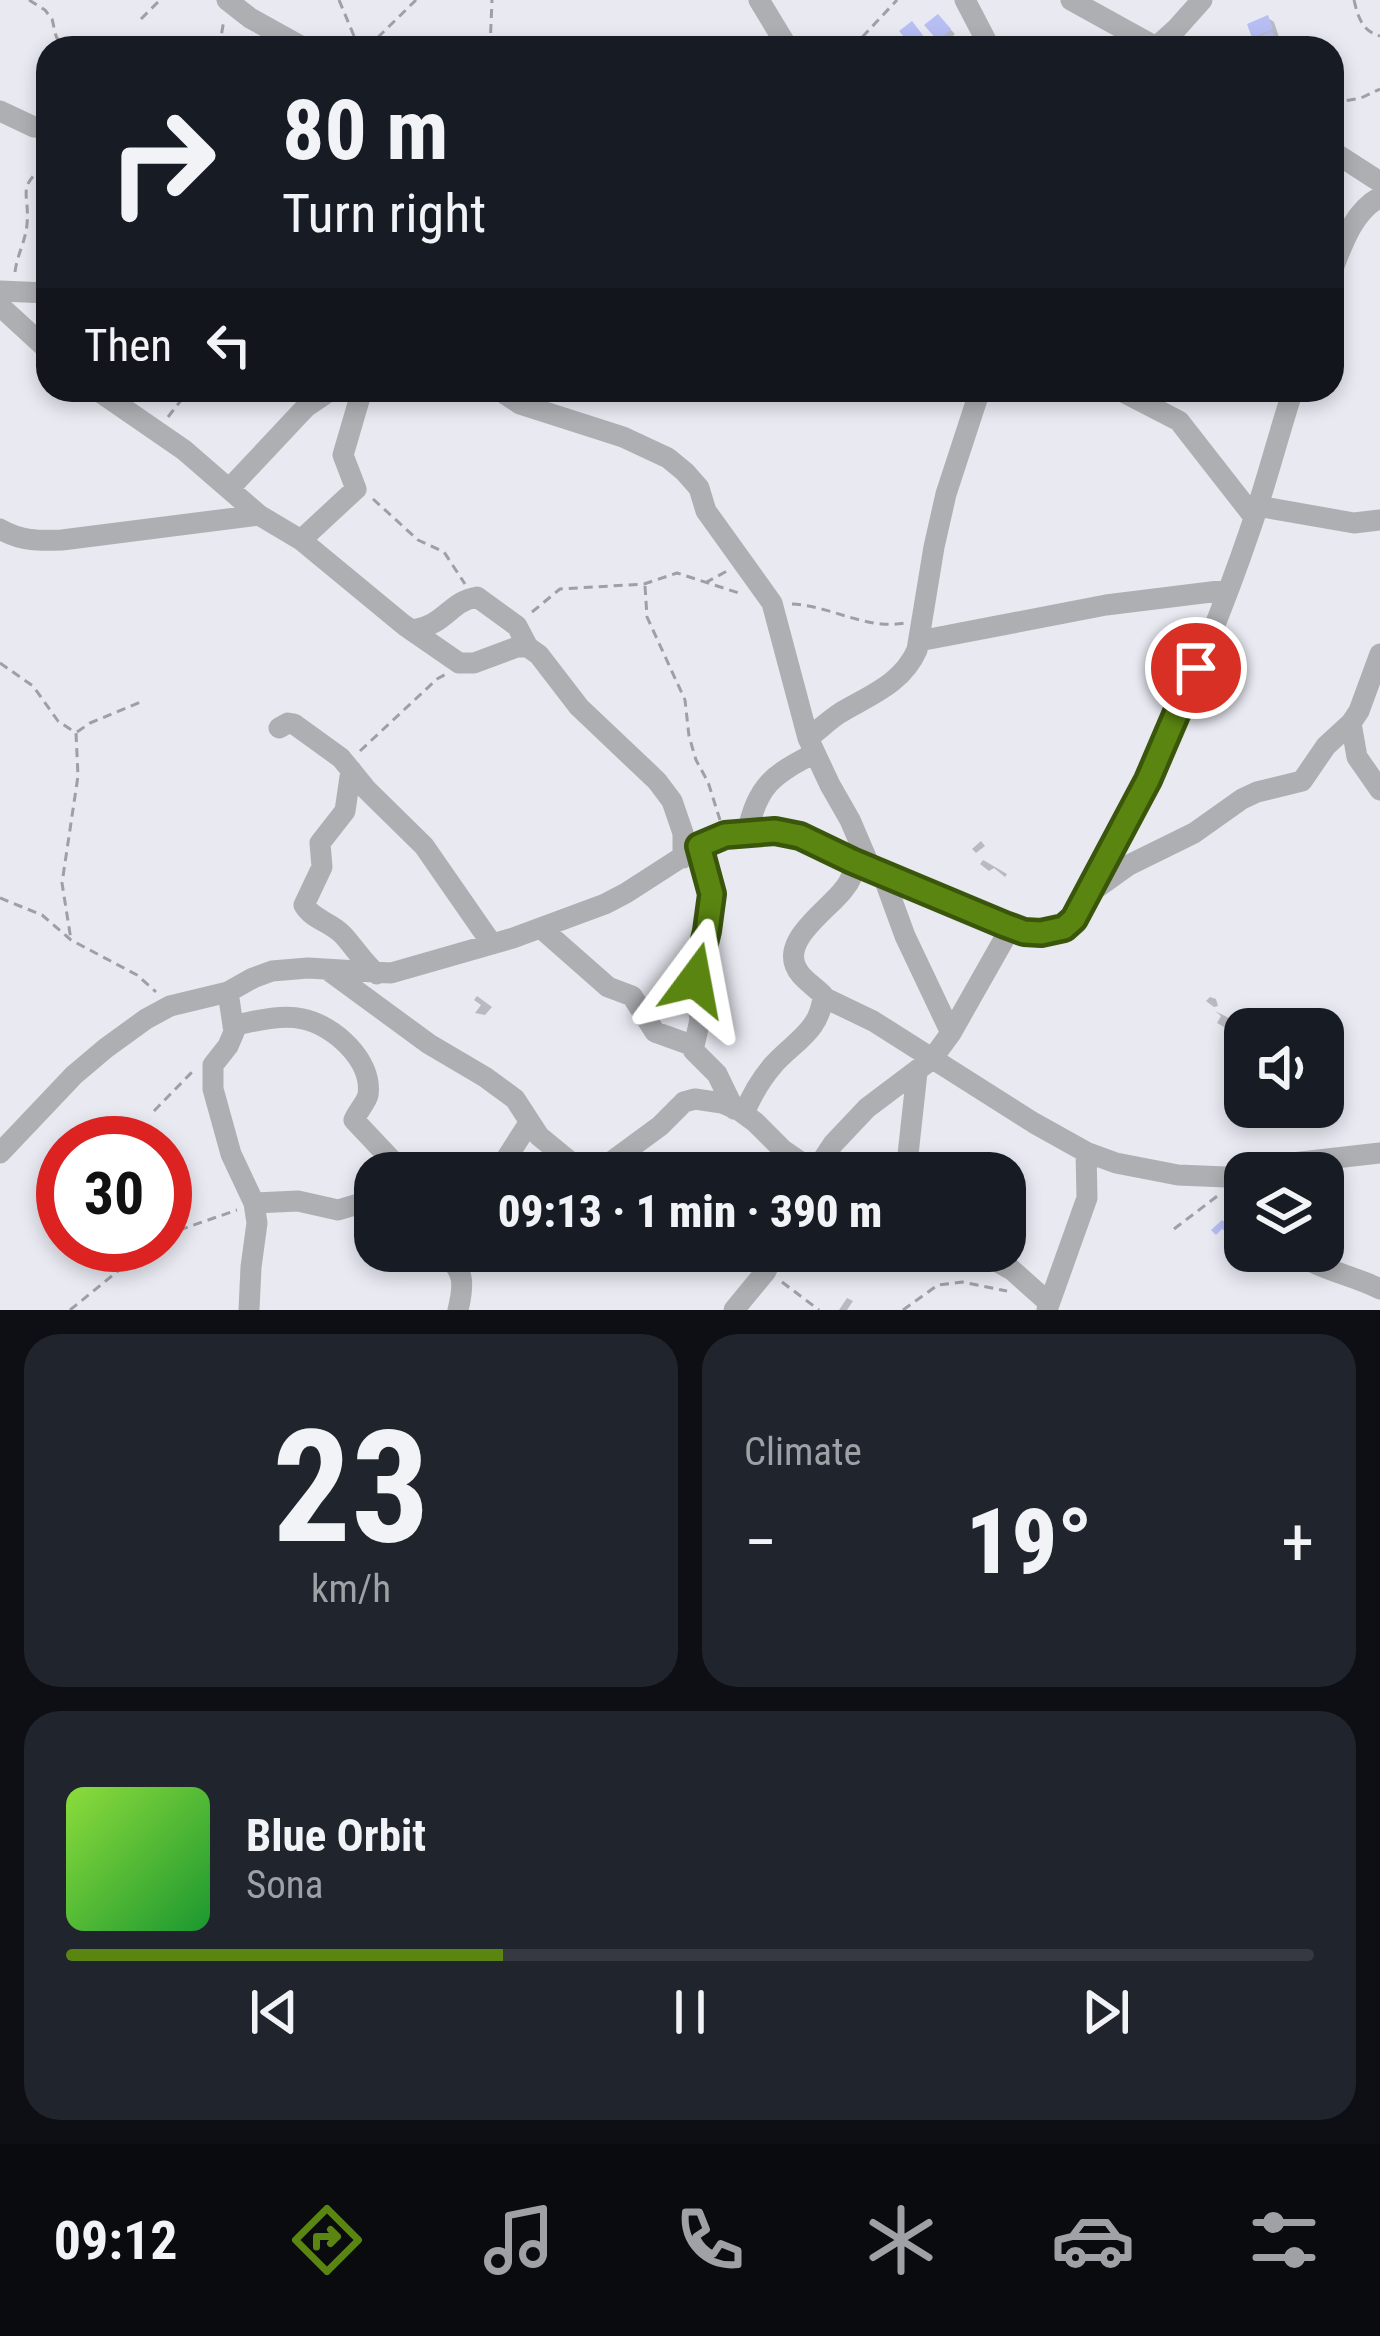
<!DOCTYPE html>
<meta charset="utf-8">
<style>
body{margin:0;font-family:"Roboto Condensed",sans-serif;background:#20242c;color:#f1f3f6;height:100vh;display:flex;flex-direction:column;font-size:45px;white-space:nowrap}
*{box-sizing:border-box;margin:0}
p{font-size:39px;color:#9ea1a6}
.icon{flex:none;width:66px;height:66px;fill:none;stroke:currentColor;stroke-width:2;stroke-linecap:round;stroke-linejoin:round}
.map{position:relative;height:1310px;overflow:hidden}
.drawer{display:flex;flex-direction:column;gap:24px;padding:24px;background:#0d0f14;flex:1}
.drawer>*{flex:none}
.guide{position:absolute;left:36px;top:36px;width:1308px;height:366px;border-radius:36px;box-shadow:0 6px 18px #0003;background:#171b24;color:#f1f3f6;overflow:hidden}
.fabs{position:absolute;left:1224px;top:1008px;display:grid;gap:24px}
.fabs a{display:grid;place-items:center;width:120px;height:120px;border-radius:24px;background:#171b24;box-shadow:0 6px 18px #0003;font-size:60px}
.speed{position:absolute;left:36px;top:1116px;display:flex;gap:24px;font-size:60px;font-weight:700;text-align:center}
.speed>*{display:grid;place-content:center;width:156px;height:156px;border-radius:50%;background:#171b24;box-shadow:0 6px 18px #0003;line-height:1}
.speed .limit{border:18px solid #d22;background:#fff;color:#111}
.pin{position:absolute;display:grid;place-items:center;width:102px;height:102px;color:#fff;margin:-51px;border:6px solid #fff;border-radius:50%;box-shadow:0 3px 12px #0007}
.me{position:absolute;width:132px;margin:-66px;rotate:13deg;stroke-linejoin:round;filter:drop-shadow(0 0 9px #0008)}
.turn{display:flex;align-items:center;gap:42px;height:252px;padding:0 48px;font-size:54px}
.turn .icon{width:156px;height:156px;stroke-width:2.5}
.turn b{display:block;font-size:84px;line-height:102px}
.then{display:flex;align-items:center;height:114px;padding:0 48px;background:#0003;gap:24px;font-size:45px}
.big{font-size:90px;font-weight:800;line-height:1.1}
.drawer .tile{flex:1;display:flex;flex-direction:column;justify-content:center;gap:18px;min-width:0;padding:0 42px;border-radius:36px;background:#20242c}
.drawer .dial{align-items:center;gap:0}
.dial b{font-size:156px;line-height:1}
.song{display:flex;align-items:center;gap:36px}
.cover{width:144px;height:144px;border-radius:18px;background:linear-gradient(135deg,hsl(90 70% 55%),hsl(130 70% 35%))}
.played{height:12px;border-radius:6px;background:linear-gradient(90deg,#5a8511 35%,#363941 35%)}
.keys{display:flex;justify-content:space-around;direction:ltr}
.heat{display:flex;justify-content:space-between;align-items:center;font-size:66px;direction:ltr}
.drawer .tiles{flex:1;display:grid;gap:24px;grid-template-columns:1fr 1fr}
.tile:last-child{grid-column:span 2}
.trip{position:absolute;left:354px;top:1152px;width:672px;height:120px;border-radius:36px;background:#171b24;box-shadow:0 6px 18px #0003;font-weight:800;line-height:120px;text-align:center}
.menu{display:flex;height:192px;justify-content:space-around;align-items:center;background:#090b0e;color:#9ea1a6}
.menu .icon{width:84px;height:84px}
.menu .selected{color:#5a8511}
.menu b{font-size:54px;color:#f1f3f6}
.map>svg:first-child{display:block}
.shadow{fill:#0003}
.building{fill:#b7bef4}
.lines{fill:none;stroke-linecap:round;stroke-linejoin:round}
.path{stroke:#9f9fa6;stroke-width:3;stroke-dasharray:9 6;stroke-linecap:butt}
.minor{stroke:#aeafb2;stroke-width:21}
.route-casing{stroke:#3a560b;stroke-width:30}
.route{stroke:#5a8511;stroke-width:21}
</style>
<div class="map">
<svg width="1380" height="1310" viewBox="0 0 1380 1310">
<rect width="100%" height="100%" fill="#e8e9f1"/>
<path class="shadow" d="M938 17 955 34 946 42 940 38Z
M1268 18 1274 22 1282 46 1277 48H1259L1250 26Z
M981 841 985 846 976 853 972 849Z
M983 860 985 861 1007 874 1005 877 994 868 989 871 980 864Z
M477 996 492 1007 485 1015 475 1013 481 1005 474 1000Z
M1210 997 1216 999 1218 1006 1214 1007 1206 1001Z
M1215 1011 1229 1018 1224 1027 1217 1023 1221 1016Z
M847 1298 853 1301 847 1310H839Z"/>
<path class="building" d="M938 14 951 29 938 41 924 25Z
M1268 15 1273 29 1252 38 1247 24Z
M912 21 925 38 922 40 926 45 923 48H913L899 31Z
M1272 31 1277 43 1256 48 1253 40Z
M1222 1220 1240 1232 1234 1242 1226 1238 1229 1234 1222 1229 1216 1235 1211 1230Z"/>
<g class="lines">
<path class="path" d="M29 0 45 10 52 19C56 33 53 39 67 48
M339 0 359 48
M1354 0C1358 17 1362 31 1380 36
M141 19 160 0
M219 48 224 20
M367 48 416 0
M490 48 492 0
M852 48 897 0
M1332 103 1361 98 1380 89
M15 272C17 255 26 240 27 224 30 192 15 187 48 164
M168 417 189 390
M373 499 418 540 444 552 465 584
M705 583 727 571
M645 586 647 617 685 700 689 736 696 760 708 782 720 820
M792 604C832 606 865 630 905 623
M532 612 560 589 644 584 677 573 742 594
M0 663 33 686 58 721 76 733 78 776 62 883 71 940
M77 732 90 723 143 701
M360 751 437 679 446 674
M0 898 42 915 71 940 137 975 156 992
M154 1111 194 1070
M1174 1229 1220 1194
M165 1235 237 1210
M782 1282 819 1310
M70 1310 150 1245
M903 1310 938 1285 962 1282 1007 1291"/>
<path class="minor" d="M227 0 250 18 304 48
M759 0 788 48
M965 0 990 48
M1071 0 1156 47
M1155 48 1177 28 1202 0
M0 111 34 127 48 128
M1332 151 1380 182
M1332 271C1343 243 1353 212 1380 197
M0 291 48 293
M0 306 48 350
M97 390 184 450 259 515 301 540 404 625 459 663H474L517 647H528L539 655 579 707 657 781 672 801 683 833V858
M499 390 520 404 623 437 668 458 685 472 699 488 706 511 772 603 808 738 830 785 850 820 871 869
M1119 390 1179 421 1254 517
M229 489 306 407 331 390
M1257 506 1354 523 1380 520
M0 529C21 541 38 541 62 540L259 515
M301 540 356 489 343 455 362 390
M411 630C447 625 448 602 477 597L517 626 528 647
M919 641 1106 605 1227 590
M1351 723 1357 757 1380 790
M279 728 288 723 294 724 341 758 367 790 424 846 492 944
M808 738C819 730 829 720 840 713 870 695 902 684 917 650L934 547 946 494 980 390
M351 770 345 811 320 843 322 867 304 905C313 920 331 922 343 935 355 948 363 962 377 974
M747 833C758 785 772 775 815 753
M699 846 712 894 707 931 695 980 700 1020 693 1050 717 1074 734 1109
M882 873 905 936 951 1033
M1094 890 1129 865 1194 833 1242 799 1257 792 1302 781 1326 746 1351 723 1359 711 1380 654
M541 928 608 987 632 996 655 1032 694 1046
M328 970 429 1044 485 1077 515 1099 539 1136 584 1173
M228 992 234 1032 228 1046 213 1065V1089L231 1154 254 1203 257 1223 251 1267 249 1310
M823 997 873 1021 1034 1123 1086 1152 1116 1163 1178 1175 1226 1177 1245 1174
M235 1025C256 1021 281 1014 303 1019 333 1025 373 1060 368 1095 366 1103 357 1112 354 1120L404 1173
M744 1114C751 1096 761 1079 774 1064 795 1041 821 1030 823 995 816 988 807 982 801 975 774 943 828 911 844 889 851 881 853 873 856 863
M0 1153 74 1075 106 1048 146 1019 170 1006 228 992 253 978 272 971 308 968 391 973 513 938 605 904 626 893 699 846 725 835 775 831 799 836 852 861 1005 925C1025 932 1047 938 1066 926 1084 914 1099 875 1109 856 1163 751 1212 642 1250 530 1266 484 1278 436 1293 390
M497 1173 529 1123
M596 1173 660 1126 684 1102 695 1099 722 1103 740 1111 755 1122 783 1150 799 1161 816 1169 836 1173
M814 1173 833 1144 867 1108 932 1059 951 1033 1011 927
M906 1173 917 1072
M1249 1173 1292 1163 1380 1153
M254 1203 298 1201 338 1210 375 1199
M443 1251C464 1272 465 1281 458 1310
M978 1251 1012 1270 1049 1303
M1294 1251C1318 1270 1353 1275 1380 1289
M734 1310 766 1271 775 1251
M1047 1310 1087 1198 1086 1152"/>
</g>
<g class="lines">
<g class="route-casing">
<path id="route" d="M695 980 707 931 712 894 699 846 725 835 775 831 800 836 852 861 1005 925 1024 932 1041 933 1064 928 1074 919 1148 780 1196 668"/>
</g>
<use href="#route" class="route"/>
</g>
</svg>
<div class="fabs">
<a><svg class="icon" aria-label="sound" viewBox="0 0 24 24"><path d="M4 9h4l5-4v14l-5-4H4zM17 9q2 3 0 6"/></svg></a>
<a><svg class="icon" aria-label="layers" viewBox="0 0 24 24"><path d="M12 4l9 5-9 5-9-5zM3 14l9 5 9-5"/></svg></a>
</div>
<div class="speed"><div class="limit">30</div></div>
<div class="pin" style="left:1196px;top:668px;background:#d93025"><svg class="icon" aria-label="arrive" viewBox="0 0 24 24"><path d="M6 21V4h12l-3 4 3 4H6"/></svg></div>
<svg class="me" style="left:695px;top:980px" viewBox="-20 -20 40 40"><path d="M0-17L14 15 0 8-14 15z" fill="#5a8511" stroke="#fff" stroke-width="4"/></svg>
<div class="trip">09:13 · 1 min · 390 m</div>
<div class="guide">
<div class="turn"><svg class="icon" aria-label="right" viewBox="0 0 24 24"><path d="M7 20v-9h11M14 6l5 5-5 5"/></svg><div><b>80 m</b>Turn right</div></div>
<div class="then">Then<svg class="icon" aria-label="left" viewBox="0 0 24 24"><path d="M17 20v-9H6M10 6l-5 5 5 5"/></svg></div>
</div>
</div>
<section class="drawer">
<div class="tiles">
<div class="tile dial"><b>23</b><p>km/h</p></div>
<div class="tile"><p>Climate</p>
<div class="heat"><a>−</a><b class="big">19°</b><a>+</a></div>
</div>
<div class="tile">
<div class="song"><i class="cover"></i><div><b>Blue Orbit</b><p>Sona</p></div></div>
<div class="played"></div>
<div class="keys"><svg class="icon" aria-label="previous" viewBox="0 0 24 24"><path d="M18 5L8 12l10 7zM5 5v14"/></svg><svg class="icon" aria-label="pause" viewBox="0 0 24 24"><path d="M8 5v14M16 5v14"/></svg><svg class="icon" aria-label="next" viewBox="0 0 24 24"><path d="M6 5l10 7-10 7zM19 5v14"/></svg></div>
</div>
</div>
</section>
<nav class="menu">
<b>09:12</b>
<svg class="icon selected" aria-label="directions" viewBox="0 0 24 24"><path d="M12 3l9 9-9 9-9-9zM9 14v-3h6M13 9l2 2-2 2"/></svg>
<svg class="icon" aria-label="music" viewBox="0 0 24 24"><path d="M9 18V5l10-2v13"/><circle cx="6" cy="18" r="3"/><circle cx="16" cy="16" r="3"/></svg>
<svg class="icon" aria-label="phone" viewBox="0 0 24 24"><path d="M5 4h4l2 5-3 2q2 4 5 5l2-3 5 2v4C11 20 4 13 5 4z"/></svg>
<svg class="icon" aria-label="climate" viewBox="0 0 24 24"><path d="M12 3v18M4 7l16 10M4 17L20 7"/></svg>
<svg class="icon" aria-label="car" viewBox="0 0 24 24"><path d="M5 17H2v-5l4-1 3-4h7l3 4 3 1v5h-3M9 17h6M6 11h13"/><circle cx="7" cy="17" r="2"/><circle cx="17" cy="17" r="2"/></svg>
<svg class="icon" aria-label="filters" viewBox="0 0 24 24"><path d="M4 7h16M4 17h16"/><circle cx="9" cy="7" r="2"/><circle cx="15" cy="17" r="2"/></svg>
</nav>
